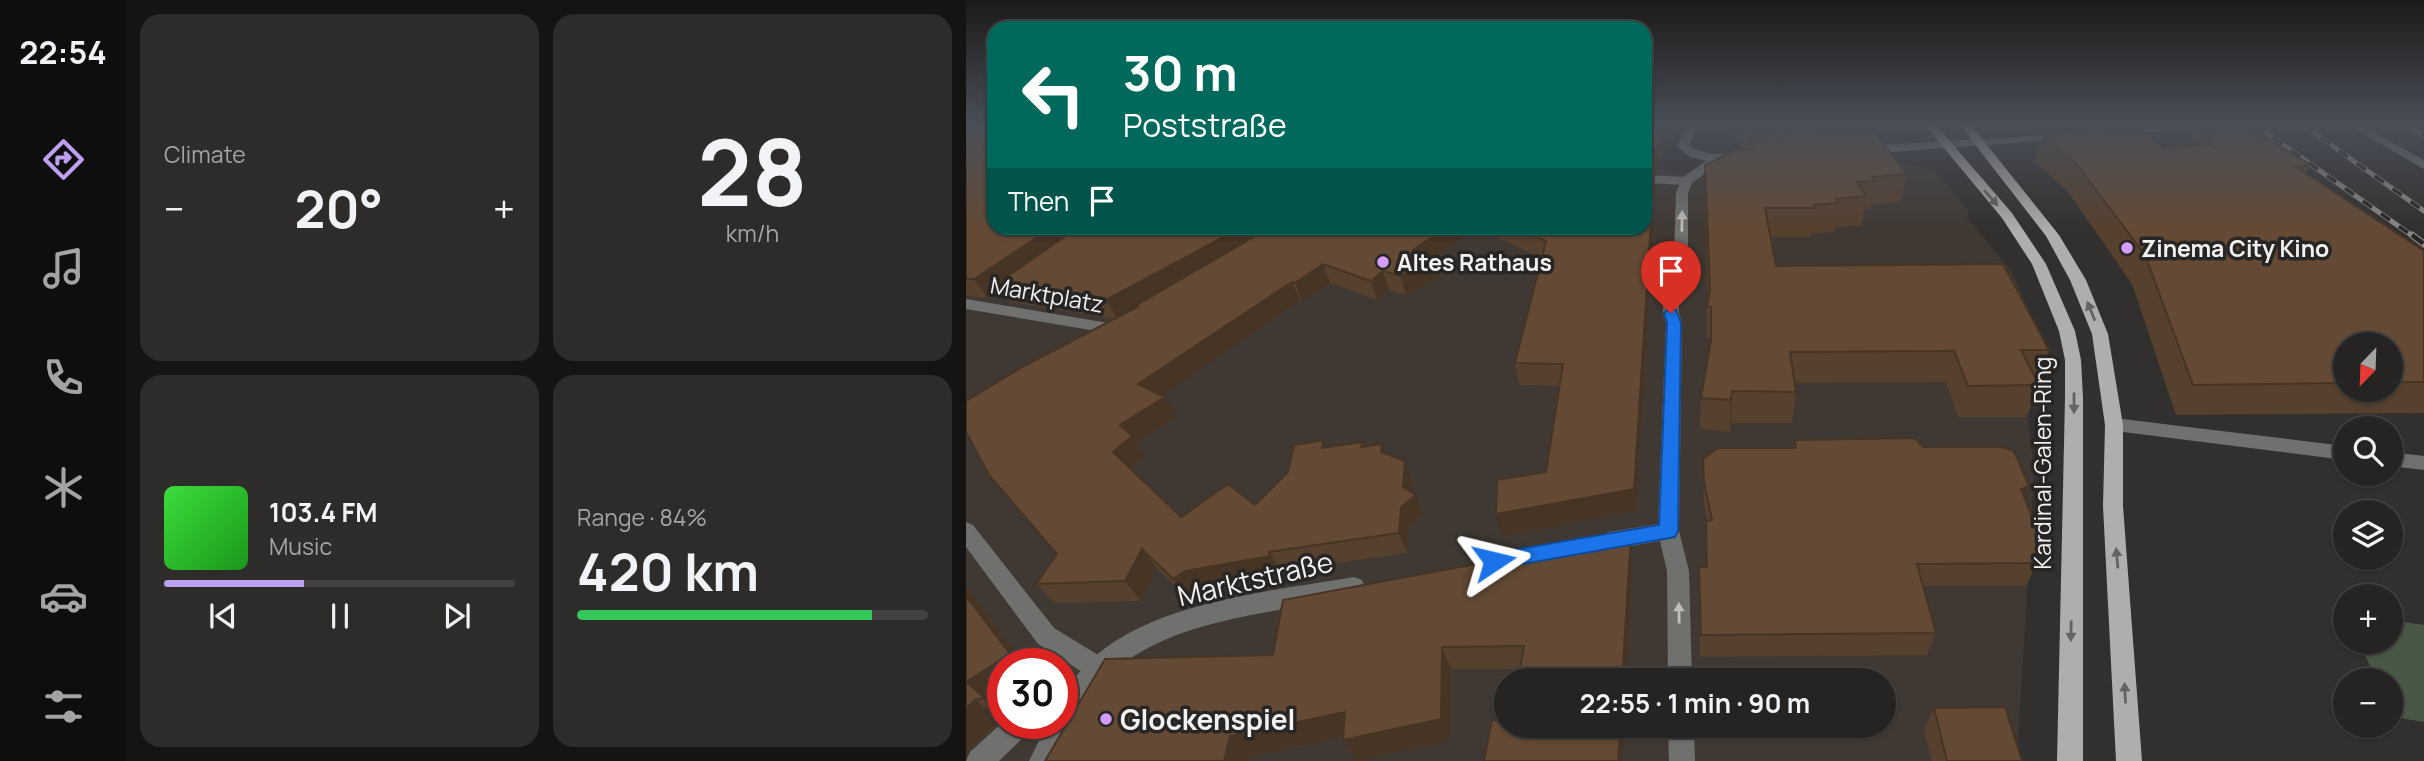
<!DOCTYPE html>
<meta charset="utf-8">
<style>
body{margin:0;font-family:Manrope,sans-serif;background:#2e2c2a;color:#f1f3f6;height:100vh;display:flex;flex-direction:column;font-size:26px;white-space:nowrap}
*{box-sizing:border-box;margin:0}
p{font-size:23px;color:#a4a4a5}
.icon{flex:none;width:38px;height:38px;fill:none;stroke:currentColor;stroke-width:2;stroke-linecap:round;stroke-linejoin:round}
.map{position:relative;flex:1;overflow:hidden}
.details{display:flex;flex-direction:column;gap:14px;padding:14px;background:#151413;width:840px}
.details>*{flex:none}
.banner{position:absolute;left:21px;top:21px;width:665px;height:214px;border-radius:21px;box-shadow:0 2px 5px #0004,0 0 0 2px #424140;background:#00695c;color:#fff;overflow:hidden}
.needle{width:46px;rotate:203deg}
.buttons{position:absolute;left:1367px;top:332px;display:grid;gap:14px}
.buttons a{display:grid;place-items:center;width:70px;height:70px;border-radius:50%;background:#262422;box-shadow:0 2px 5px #0004,0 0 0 2px #424140;font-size:35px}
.speed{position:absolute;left:21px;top:648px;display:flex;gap:14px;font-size:35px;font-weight:700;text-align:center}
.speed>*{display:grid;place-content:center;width:91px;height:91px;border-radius:50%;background:#262422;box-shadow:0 2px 5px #0004,0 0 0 2px #424140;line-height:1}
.speed .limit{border:10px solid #d22;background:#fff;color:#111}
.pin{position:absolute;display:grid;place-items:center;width:60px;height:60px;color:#fff;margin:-72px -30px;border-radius:50% 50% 50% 0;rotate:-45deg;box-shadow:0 0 7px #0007}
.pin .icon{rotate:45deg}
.me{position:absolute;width:77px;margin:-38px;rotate:80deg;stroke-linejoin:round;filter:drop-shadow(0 0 5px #0008)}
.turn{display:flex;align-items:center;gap:24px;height:147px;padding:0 21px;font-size:32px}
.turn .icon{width:91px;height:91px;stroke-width:2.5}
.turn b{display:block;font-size:49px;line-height:60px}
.then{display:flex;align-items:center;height:66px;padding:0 21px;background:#0003;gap:14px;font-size:26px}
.big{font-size:52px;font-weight:700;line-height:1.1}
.details .card{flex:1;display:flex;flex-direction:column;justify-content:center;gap:10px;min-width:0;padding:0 24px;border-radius:21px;background:#2e2c2a}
.details .dial{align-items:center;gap:0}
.dial b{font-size:91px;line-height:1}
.song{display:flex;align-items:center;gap:21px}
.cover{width:84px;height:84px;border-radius:10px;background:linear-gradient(135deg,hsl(120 70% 55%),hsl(120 70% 35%))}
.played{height:7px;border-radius:4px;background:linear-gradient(90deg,#bca0f2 40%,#424140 40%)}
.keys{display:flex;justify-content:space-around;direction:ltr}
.heat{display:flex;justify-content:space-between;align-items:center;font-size:38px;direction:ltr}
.charge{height:10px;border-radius:5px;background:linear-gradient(90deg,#34c759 84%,#424140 0)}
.details .tiles{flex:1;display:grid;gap:14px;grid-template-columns:repeat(2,1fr)}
.trip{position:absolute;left:528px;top:668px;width:402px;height:70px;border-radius:35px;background:#262422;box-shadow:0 2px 5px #0004,0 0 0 2px #424140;font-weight:700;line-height:70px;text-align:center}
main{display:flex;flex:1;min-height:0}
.tab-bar{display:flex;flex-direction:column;width:126px;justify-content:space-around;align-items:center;background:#0f0e0e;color:#a4a4a5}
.tab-bar .icon{width:49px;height:49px}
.tab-bar .selected{color:#bca0f2}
.tab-bar b{font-size:32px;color:#f1f3f6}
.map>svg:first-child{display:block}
.built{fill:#403933;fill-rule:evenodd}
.green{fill:#495746}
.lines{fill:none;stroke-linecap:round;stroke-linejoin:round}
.pedestrian{fill:#70706e;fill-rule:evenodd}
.minor{fill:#70706e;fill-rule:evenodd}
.primary{fill:#b0aeac;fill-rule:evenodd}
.rail-far1-casing{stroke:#8a8886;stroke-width:5}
.rail-casing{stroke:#8a8886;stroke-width:7}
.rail-far1{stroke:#282624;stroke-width:3.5;stroke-dasharray:11;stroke-linecap:butt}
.rail{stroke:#282624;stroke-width:4.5;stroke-dasharray:14;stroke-linecap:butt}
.wall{fill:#56402e;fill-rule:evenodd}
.shaded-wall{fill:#463425}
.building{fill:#644a35;stroke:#463425;stroke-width:2}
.oneway{fill:#656361}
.oneway2{fill:#bfbebd}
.route{fill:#1a73e8;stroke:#114b97;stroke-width:2}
.poi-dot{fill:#d59cfb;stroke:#282624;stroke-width:2.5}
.labels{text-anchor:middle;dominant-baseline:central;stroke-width:7;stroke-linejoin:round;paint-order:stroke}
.poi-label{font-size:23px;font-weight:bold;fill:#f4f2f1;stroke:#282624;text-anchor:start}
.street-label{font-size:23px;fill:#f4f2f1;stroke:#282624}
.near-street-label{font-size:28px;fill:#f4f2f1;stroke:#282624}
.near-poi-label{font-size:28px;font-weight:bold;fill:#f4f2f1;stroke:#282624;text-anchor:start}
</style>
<main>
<nav class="tab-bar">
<b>22:54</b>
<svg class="icon selected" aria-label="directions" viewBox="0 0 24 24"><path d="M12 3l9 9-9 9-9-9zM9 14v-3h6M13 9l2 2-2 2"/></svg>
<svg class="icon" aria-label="music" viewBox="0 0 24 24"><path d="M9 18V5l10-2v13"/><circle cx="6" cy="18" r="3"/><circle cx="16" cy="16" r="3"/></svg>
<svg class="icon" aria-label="phone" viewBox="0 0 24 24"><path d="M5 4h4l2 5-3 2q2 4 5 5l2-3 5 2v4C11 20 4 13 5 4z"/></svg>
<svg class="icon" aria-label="climate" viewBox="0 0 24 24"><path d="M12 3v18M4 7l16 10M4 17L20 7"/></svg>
<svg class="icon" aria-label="car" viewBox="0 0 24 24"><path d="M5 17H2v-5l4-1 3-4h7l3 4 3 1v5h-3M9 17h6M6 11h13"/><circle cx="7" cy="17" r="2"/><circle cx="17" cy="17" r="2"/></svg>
<svg class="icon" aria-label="filters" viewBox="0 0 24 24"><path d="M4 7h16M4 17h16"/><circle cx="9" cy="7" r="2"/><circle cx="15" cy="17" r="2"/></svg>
</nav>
<section class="details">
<div class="tiles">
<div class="card"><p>Climate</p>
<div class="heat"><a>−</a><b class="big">20°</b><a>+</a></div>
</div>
<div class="card dial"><b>28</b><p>km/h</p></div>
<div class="card">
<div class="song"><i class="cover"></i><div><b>103.4 FM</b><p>Music</p></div></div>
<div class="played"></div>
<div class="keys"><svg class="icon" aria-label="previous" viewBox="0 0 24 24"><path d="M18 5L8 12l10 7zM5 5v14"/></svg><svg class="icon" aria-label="pause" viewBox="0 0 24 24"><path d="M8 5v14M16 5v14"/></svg><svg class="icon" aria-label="next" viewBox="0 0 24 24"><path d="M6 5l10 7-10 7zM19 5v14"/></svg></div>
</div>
<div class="card"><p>Range · 84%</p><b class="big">420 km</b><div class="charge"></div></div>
</div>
</section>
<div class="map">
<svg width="1458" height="761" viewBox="0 0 1458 761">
<rect width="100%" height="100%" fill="#32302e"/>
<path class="built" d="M0 125 28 228H679V166L738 177 762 178 938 164 968 171 1002 209 1001 217 1045 271 1061 307 1071 357 1072 381 1062 417 1068 473 1051 761H0ZM37 663H96V723H37ZM541 681H919V726H541Z"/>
<path class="green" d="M1425 620 1458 625V722L1428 717 1425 710 1424 681H1411L1393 642H1424Z"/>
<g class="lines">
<path class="pedestrian" d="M679 175 720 177 726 181 720 185 679 183Z
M0 299 154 325 162 330 154 335 0 309Z
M0 522 7 525 88 628 142 661 145 669 142 677 133 681 124 677 72 644 0 547Z
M37 722 75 723 71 732 58 737 33 761H0L4 752Z"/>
<path class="minor" d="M721 125H732L723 145C742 160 766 149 780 159L774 163H753L726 183 722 193V256L712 273 713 313 716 323 713 531 723 571 726 681H702L701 571 694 541 643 550 635 547 632 541 635 535 643 532 692 524 700 323 697 313 698 273 708 256 710 193 716 178 740 161 724 157 711 146Z
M1204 125H1254L1248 128 1151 135 1145 132 1151 129Z
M1382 125H1396L1458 160V169Z
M1099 134 1103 135V139L900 154 894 150 900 146Z
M1148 418 1379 446V460L1141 430 1139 425 1141 420Z
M1424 452 1458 456V470L1424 466Z
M388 577 396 580 399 587 396 594C371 603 343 604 317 609 253 621 177 634 133 687 115 709 103 736 91 761H63L82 723H96C96 715 94 704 97 696 99 689 107 680 112 674 170 602 303 592 388 577Z
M702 726H728L729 761H703Z"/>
<path class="primary" d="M959 125H970L1046 213 1080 264 1109 331 1115 360 1117 398V761H1091L1099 398V360L1093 331 1066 264 1036 218Z
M994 125H1005L1093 235 1120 280 1142 334 1157 425V506L1176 761H1150L1137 506 1139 425 1126 334 1104 280 1080 236Z"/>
<g class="rail-far1-casing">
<path id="rail-far1" d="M1289 125 1448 237
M1337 125 1458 211
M1436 125 1458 135"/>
</g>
<g class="rail-casing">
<path id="rail" d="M1446 235 1458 244"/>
</g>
<use href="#rail-far1" class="rail-far1"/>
<use href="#rail" class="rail"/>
</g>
<path class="wall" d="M0 125 28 228H510L468 258H470L475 277 440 295 423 290 411 300 364 283 336 302 334 300 196 395 211 416 170 443 179 456 165 468 215 517 289 505 361 447 396 442 397 447 439 461 446 480 445 492 457 515 443 527 441 553 315 571 316 576 233 590 222 599 191 568 175 601 89 603 70 584 91 554 149 319 45 302 36 289 22 298 0 296Z
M679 125H714L688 173 680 174 689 195 670 511 536 536 580 472 594 386 553 385 549 363 575 258 524 234 523 228H679Z
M763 125H901V128L941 174 935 202 905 205 904 209 898 210 896 225 869 227 868 232 845 234V237H804L810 266 1083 350 1071 381 1073 385 1060 417H992L980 382 829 383 830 392 826 423H765L764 432 734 429 735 398 744 345V338H741V307L742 298 739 193V165L775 150Z
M1229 125H1278L1345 165 1340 174 1458 251V413L1210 415 1166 284 1102 192 1068 161 1077 135 1198 148 1228 146 1225 132ZM1379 345H1424V390H1379Z
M829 440 957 447 1063 486 1058 496 1071 563 1060 586H957L970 633 961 655 734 657 733 567H740V521H741L738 505 737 459 828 448Z
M665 535 667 559 660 681H552L554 669H485V740L391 761 377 740V737L282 757 79 761 307 655Z
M0 586 58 663H37L26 702 37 712V720L2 750Z
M968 708 1056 761H966L958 729Z"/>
<path class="shaded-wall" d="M704 125H714L688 173 680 174 681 186 679 189V155Z
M688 176 689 195 670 511 536 536 530 514 668 489Z
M85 228H122L32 283 36 289 22 298 8 279Z
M274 228H314L169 306 171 309 152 319 140 300Z
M480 228H510L459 264 470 258 475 277 440 295 435 276 447 250Z
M357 264 364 283 336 302 329 283Z
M417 271 423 290 411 300 405 281Z
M326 282 334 300 184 404 172 384Z
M766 391 765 423 764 432 765 400Z
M199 397 211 416 170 443 179 456 161 471 147 452 154 425Z
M416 444 424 464 415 452Z
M439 461 446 480 445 499 450 495 457 515 443 527 441 553 433 533Z
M1063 486 1053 509 1055 489Z
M665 535 667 559 660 681H656Z
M176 549 191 568 175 601 159 581Z
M303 552 315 571 316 576 233 590 222 599 207 579 219 571Z
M0 586 58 663H37V695L26 702 37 712 0 682Z
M476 647 485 669V740L391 761 377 740Z
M9 700 35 720 2 750 0 759V708Z
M379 712 393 733 282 757V761H258L264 736Z
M654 726H658L656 761H652Z"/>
<path class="building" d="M0 125H28V228H85L8 279H0Z
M679 125H704L687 154 679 155Z
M1240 125H1278L1345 165 1330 167 1458 251V382H1424V345H1379V383L1227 385 1179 255 1111 165 1077 135 1171 127 1198 148 1245 144Z
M905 128 941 174 906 177 909 181 891 182 900 196 870 199 872 203 848 205V208H799L810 266 1037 264 1083 350H1055L1073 385 1002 386 988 351 824 352 830 392 766 391 765 400 735 398 745 340V307H741L744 290 739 165 770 150 788 149 782 136Z
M679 176H688L668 489 530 514 531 480 580 472 597 364 549 363 580 241 550 228H679Z
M111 228H274L140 300 32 283Z
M303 228H480L447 250 470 258 435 276 417 271 405 281 357 264 329 283 326 282 172 384 199 397 154 425 166 436 147 452 215 517 262 484 289 505 322 472 328 445 358 440 356 448 396 442 395 447 416 444 415 452 439 461 437 487 450 495 435 507 433 533 303 552 304 556 219 571 207 579 176 549 159 581 70 584 91 554 23 475 0 432V401L58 366 173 306H169Z
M949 438 957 447H1035L1048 451 1063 486 1055 489 1073 534 1071 563 951 564 970 633 735 635 733 567H741L740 521 746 520 738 482 737 459 752 448H830L829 440Z
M665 535 656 681H552L558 646 476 647 475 719 377 740 379 712 264 736 258 761H79L139 659 307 655 317 600Z
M0 596 44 654 0 682 19 698 9 700 0 708Z
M1039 707 1056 761H981L968 708Z
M526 720H541V726H654L652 761H518Z"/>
<defs><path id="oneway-solid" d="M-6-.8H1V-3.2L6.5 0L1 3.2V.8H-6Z" transform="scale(1.75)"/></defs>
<g class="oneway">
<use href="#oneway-solid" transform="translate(1025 198) rotate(49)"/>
<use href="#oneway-solid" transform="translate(1125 311) rotate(-112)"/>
<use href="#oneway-solid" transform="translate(1108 403) rotate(90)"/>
<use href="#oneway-solid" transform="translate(1151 558) rotate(-95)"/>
<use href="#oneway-solid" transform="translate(1105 631) rotate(91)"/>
<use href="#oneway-solid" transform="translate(1159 693) rotate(-93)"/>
</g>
<g class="oneway2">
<use href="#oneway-solid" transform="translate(716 221) rotate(-89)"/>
<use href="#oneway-solid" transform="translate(713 613) rotate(-91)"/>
</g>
<linearGradient id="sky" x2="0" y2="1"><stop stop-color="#1c1a19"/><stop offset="0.54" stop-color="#494e57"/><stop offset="1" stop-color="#494e57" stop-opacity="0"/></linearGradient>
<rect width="1458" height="231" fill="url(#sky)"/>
<path class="route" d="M705 308 710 310 715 323 712 531 709 537 528 569 521 567 518 561 521 555 528 553 693 525 701 323 698 313Z"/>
<g class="poi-dot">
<circle cx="1161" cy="248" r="7"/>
<circle cx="417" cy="262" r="7"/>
<circle cx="140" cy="719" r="7"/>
</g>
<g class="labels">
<g class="poi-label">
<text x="1175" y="248">Zinema City Kino</text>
<text x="431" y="262">Altes Rathaus</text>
</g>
<g class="street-label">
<text transform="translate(81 294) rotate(10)">Marktplatz</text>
<text transform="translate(1076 463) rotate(-90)">Kardinal-Galen-Ring</text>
</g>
<g class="near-street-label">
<text transform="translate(289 578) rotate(-13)">Marktstraße</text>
</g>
<g class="near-poi-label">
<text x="154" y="719">Glockenspiel</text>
</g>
</g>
</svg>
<div class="buttons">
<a><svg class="needle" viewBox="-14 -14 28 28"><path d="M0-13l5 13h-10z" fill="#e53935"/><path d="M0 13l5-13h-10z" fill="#a4a4a5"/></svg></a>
<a><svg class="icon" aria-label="search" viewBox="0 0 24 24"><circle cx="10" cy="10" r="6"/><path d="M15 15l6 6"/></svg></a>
<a><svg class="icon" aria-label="layers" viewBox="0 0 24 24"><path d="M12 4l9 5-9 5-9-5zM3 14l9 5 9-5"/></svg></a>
<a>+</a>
<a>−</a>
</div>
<div class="speed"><div class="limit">30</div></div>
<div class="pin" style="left:705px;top:313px;background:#d93025"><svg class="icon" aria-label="arrive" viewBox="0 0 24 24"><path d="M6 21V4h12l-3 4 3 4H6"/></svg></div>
<svg class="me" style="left:528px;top:561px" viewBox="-20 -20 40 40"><path d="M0-17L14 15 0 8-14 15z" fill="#1a73e8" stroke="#fff" stroke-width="4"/></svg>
<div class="trip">22:55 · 1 min · 90 m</div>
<div class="banner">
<div class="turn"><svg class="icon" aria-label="left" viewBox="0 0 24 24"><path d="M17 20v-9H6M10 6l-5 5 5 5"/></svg><div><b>30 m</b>Poststraße</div></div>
<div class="then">Then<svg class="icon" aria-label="arrive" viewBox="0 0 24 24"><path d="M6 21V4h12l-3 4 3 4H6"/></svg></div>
</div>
</div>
</main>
